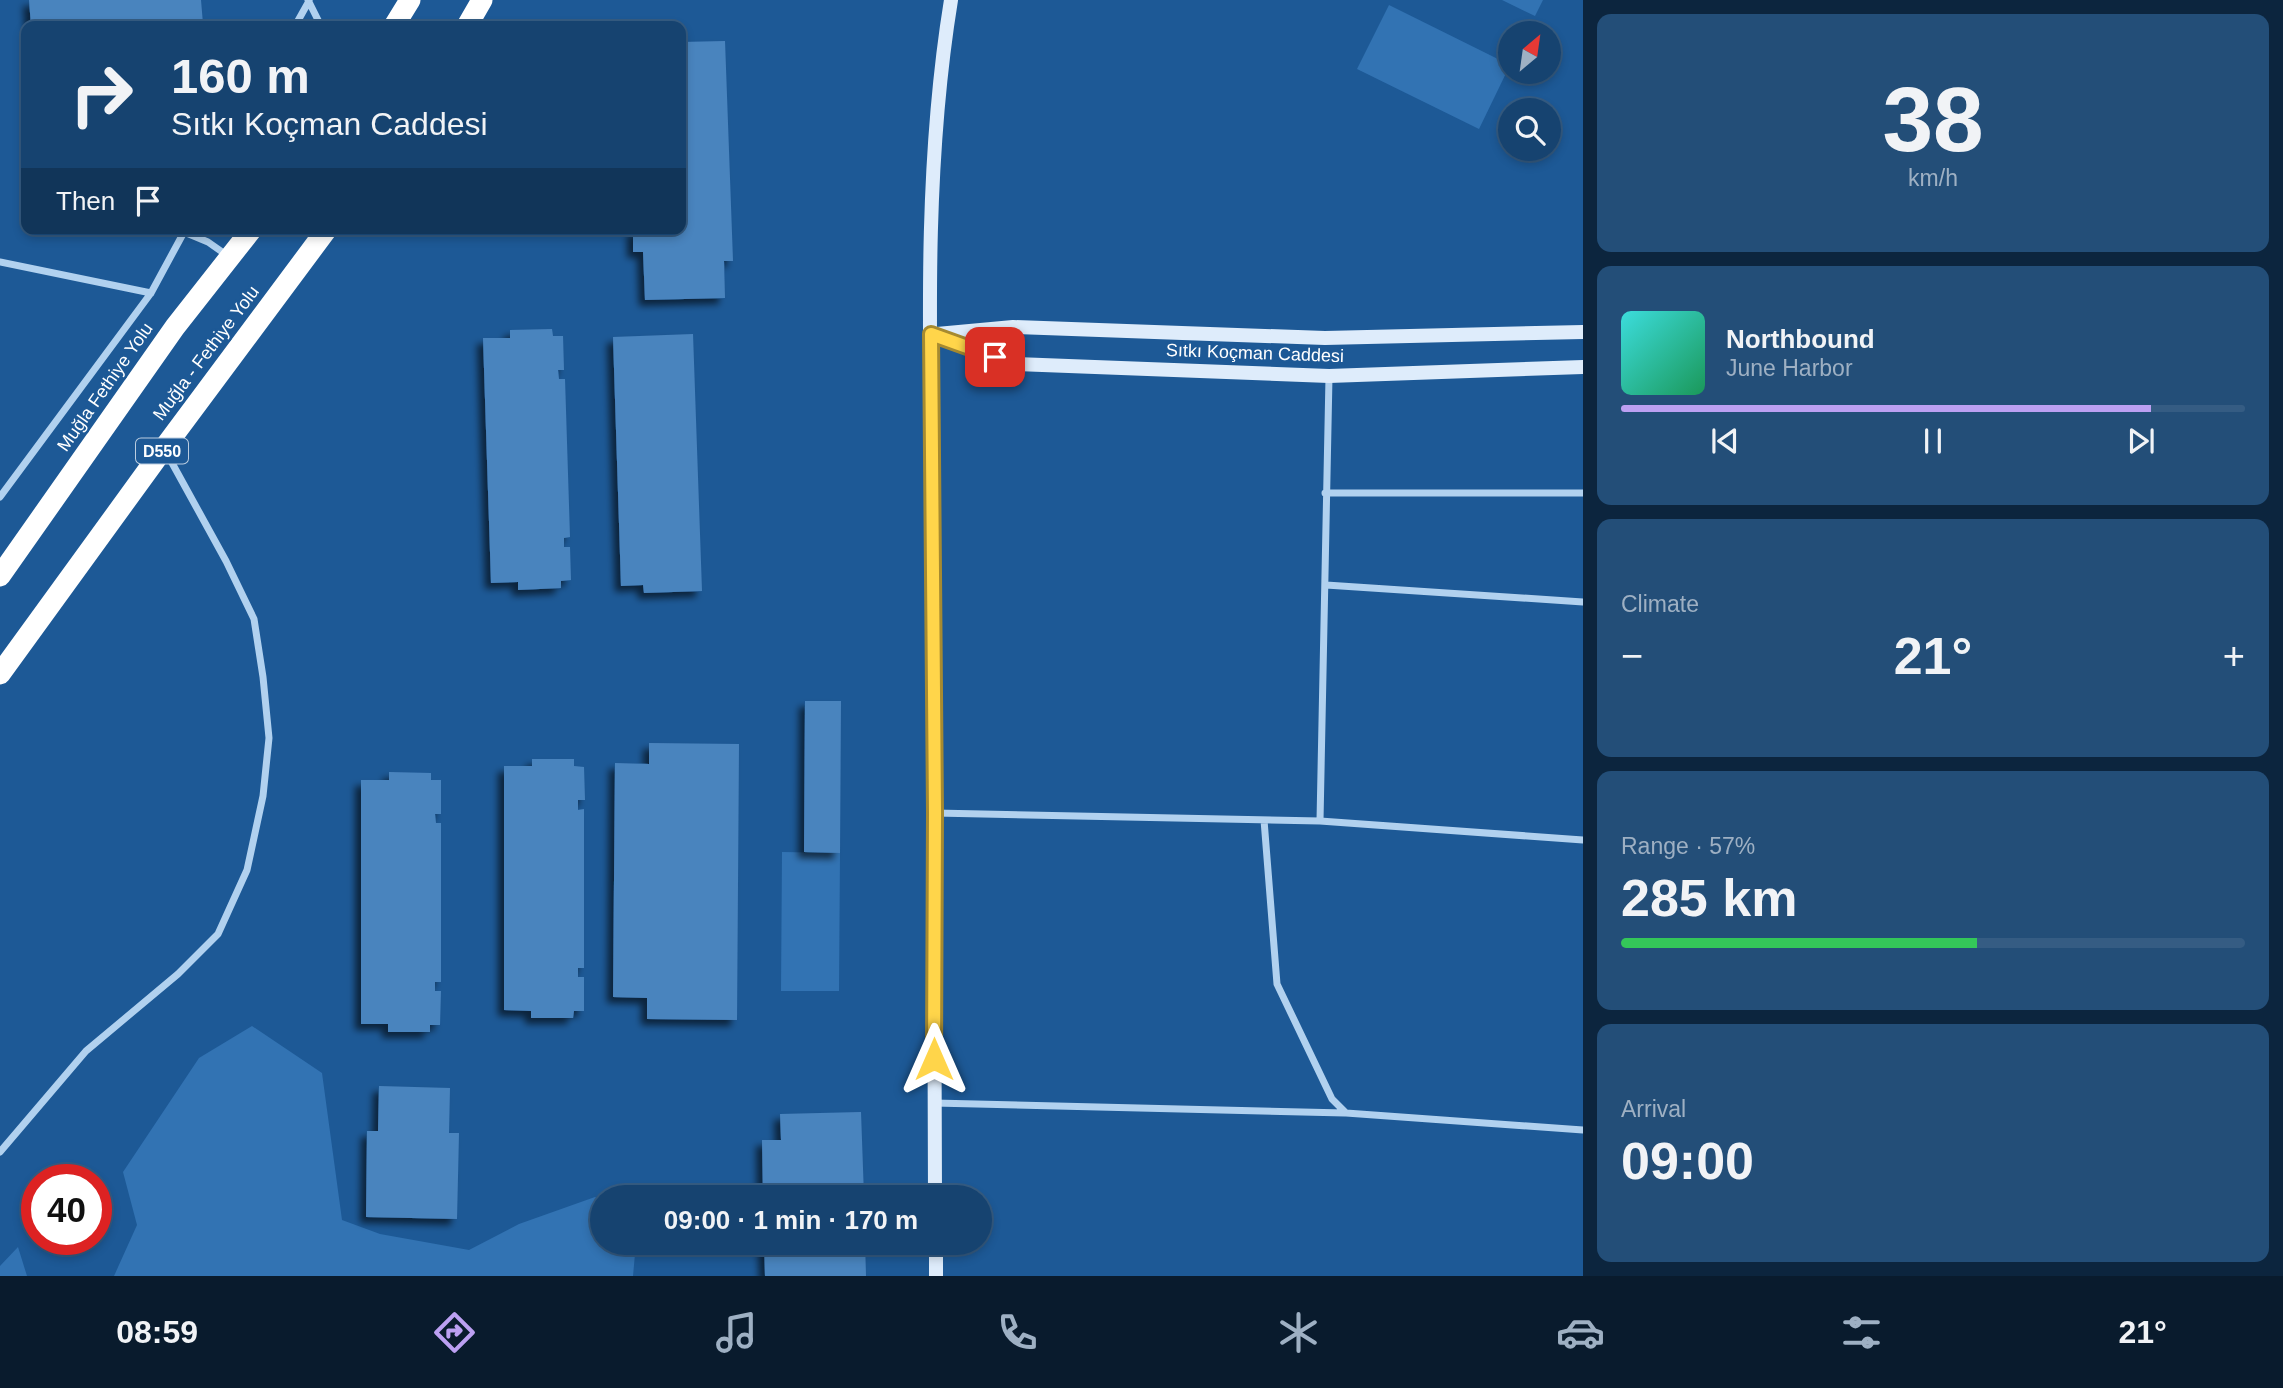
<!DOCTYPE html>
<meta charset="utf-8">
<style>
body{margin:0;font-family:Helvetica,sans-serif;background:#234e78;color:#f1f3f6;height:100vh;display:flex;flex-direction:column;font-size:26px;white-space:nowrap}
*{box-sizing:border-box;margin:0}
p{font-size:23px;color:#9eb0c3}
.icon{flex:none;width:38px;height:38px;fill:none;stroke:currentColor;stroke-width:2;stroke-linecap:round;stroke-linejoin:round}
.map{position:relative;flex:1;overflow:hidden}
.details{display:flex;flex-direction:column;gap:14px;padding:14px;background:#0c253e;width:700px}
.details>*{flex:none}
.hud{position:absolute;left:21px;top:21px;width:665px;height:214px;border-radius:14px;box-shadow:0 4px 10px #0003,0 0 0 2px #355c83;background:#164370;color:#f1f3f6;overflow:hidden}
.needle{width:46px;rotate:29deg}
.controls{position:absolute;left:1498px;top:21px;display:grid;gap:14px}
.controls a{display:grid;place-items:center;width:63px;height:63px;border-radius:50%;background:#164370;box-shadow:0 4px 10px #0003,0 0 0 2px #355c83;font-size:35px}
.speed{position:absolute;left:21px;top:1164px;display:flex;gap:14px;font-size:35px;font-weight:700;text-align:center}
.speed>*{display:grid;place-content:center;width:91px;height:91px;border-radius:50%;background:#164370;box-shadow:0 4px 10px #0003,0 0 0 2px #355c83;line-height:1}
.speed .limit{border:10px solid #d22;background:#fff;color:#111}
.pin{position:absolute;display:grid;place-items:center;width:60px;height:60px;color:#fff;margin:-30px;border-radius:14px;box-shadow:0 4px 10px #0006}
.me{position:absolute;width:77px;margin:-38px;rotate:0deg;stroke-linejoin:round;filter:drop-shadow(0 0 5px #0008)}
.turn{display:flex;align-items:center;gap:24px;height:147px;padding:0 35px;font-size:32px}
.turn .icon{width:91px;height:91px;stroke-width:2.5}
.turn b{display:block;font-size:49px;line-height:60px}
.then{display:flex;align-items:center;height:66px;padding:0 35px;background:#0003;gap:14px;font-size:26px}
.big{font-size:52px;font-weight:700;line-height:1.1}
.details .widget{flex:1;display:flex;flex-direction:column;justify-content:center;gap:10px;min-width:0;padding:0 24px;border-radius:14px;background:#234e78}
.details .dial{align-items:center;gap:0}
.dial b{font-size:91px;line-height:1}
.song{display:flex;align-items:center;gap:21px}
.cover{width:84px;height:84px;border-radius:10px;background:linear-gradient(135deg,hsl(180 70% 55%),hsl(150 70% 35%))}
.played{height:7px;border-radius:4px;background:linear-gradient(90deg,#bca0f2 85%,#355c83 85%)}
.keys{display:flex;justify-content:space-around;direction:ltr}
.heat{display:flex;justify-content:space-between;align-items:center;font-size:38px;direction:ltr}
.charge{height:10px;border-radius:5px;background:linear-gradient(90deg,#34c759 57%,#355c83 0)}
.trip{position:absolute;left:590px;top:1185px;width:402px;height:70px;border-radius:35px;background:#164370;box-shadow:0 4px 10px #0003,0 0 0 2px #355c83;font-weight:700;line-height:70px;text-align:center}
.tab-bar{display:flex;height:112px;justify-content:space-around;align-items:center;background:#091b2d;color:#9eb0c3}
.tab-bar .icon{width:49px;height:49px}
.tab-bar .current{color:#bca0f2}
.tab-bar b{font-size:32px;color:#f1f3f6}
main{display:flex;flex:1;min-height:0}
.map>svg:first-child{display:block}
.green{fill:#3273b3}
.building{fill:#4a84be;filter:url(#shadow)}
.lines{fill:none;stroke-linecap:round;stroke-linejoin:round}
.street{stroke:#b1d1ef;stroke-width:7}
.secondary{stroke:#deecfb;stroke-width:14}
.highway{stroke:#fff;stroke-width:21}
.route-casing{stroke:#a68a30;stroke-width:18}
.route{stroke:#ffd54a;stroke-width:12}
.labels{text-anchor:middle;dominant-baseline:central;stroke-width:5;stroke-linejoin:round;paint-order:stroke}
.shield{fill:#1d5996;stroke:#bbcde0;stroke-width:2}
.shield-label{font-size:16px;font-weight:bold;fill:#fff}
.street-label{font-size:18px;fill:#fff;stroke:#1d5996}
</style>
<main>
<div class="map">
<svg width="1583" height="1276" viewBox="0 0 1583 1276">
<defs>
<filter id="shadow"><feDropShadow dx="-6" dy="6" stdDeviation="3.5" flood-color="#0009"/></filter>
</defs>
<rect width="100%" height="100%" fill="#1d5996"/>
<path class="green" d="M1502 0H1543L1535 16Z
M1389 5 1510 65 1479 129 1357 69Z
M782 852 840 853 839 991H781Z
M252 1026 322 1073 342 1220 380 1234 469 1250 519 1224 595 1197 602 1200V1242L636 1243 633 1276H114L137 1225 123 1172 199 1058Z
M18 1247 27 1276H0V1266Z"/>
<path class="building" d="M29 0H201L203 24 201 26H31Z
M725 41 733 261H724L725 298 645 300 643 252H633V229H681V42Z
M552 329 553 336H563L564 370H558L559 379H565L570 537 564 538V547H570L571 580 561 581V588L518 590V582L491 583 483 338H510V330Z
M693 334 702 591 644 593 643 585 621 586 613 337Z
M805 701H841L840 853 804 852Z
M649 743 739 744 737 1020 647 1019V998L613 997 615 763 649 764Z
M532 759H574V766L584 767 585 800H578V810L584 809V968H578V977H584V1011H574L573 1018H531V1011L504 1010V766H532Z
M389 772 431 773V780H441V814H435L436 823H441V982H435V991H441L440 1025H430V1032H388V1024H361V780H389Z
M379 1086 450 1088 449 1133H459L457 1219 366 1217 367 1131H378Z
M861 1112 864 1197H763L762 1140H781L780 1114Z
M764 1242H865L866 1276H765Z"/>
<g class="lines">
<path class="street" d="M308 0 319 22 326 26
M295 26 309 1
M0 262 151 293
M1329 377 1320 821 1583 840
M1325 493H1583
M0 497 151 293 184 232 208 242 228 256
M1326 585 1583 602
M935 813 1320 821
M1264 820 1277 984 1332 1099 1346 1113 1583 1130
M934 1103 1345 1113
M0 1152 86 1051 178 974 218 934 247 870 263 796 269 738 263 677 254 619 226 561 166 452"/>
<path class="secondary" d="M931 334 1016 364 1329 376 1583 367
M937 334 1013 327 1325 338 1583 332
M935 1197C933 984 935 772 933 559 931 373 921 184 951 0
M936 1242V1276"/>
<path class="highway" d="M394 26 410 0
M467 26 482 0
M0 576 175 327 252 229
M0 674 164 448 327 229"/>
</g>
<g class="lines">
<g class="route-casing">
<path id="route" d="M934 1059 935 813 931 334 995 357"/>
</g>
<use href="#route" class="route"/>
</g>
<g class="labels">
<rect class="shield" x="136" y="438.5" width="52" height="25" rx="5"/>
<g class="shield-label">
<text x="162" y="451">D550</text>
</g>
<g class="street-label">
<text transform="translate(206 353) rotate(-53)">Muğla - Fethiye Yolu</text>
<text transform="translate(1255 353) rotate(2)">Sıtkı Koçman Caddesi</text>
<text transform="translate(105 387) rotate(-55)">Muğla Fethiye Yolu</text>
</g>
</g>
</svg>
<div class="controls">
<a><svg class="needle" viewBox="-14 -14 28 28"><path d="M0-13l5 13h-10z" fill="#e53935"/><path d="M0 13l5-13h-10z" fill="#9eb0c3"/></svg></a>
<a><svg class="icon" aria-label="search" viewBox="0 0 24 24"><circle cx="10" cy="10" r="6"/><path d="M15 15l6 6"/></svg></a>
</div>
<div class="speed"><div class="limit">40</div></div>
<div class="pin" style="left:995px;top:357px;background:#d93025"><svg class="icon" aria-label="arrive" viewBox="0 0 24 24"><path d="M6 21V4h12l-3 4 3 4H6"/></svg></div>
<svg class="me" style="left:934px;top:1059px" viewBox="-20 -20 40 40"><path d="M0-17L14 15 0 8-14 15z" fill="#ffd54a" stroke="#fff" stroke-width="4"/></svg>
<div class="trip">09:00 · 1 min · 170 m</div>
<div class="hud">
<div class="turn"><svg class="icon" aria-label="right" viewBox="0 0 24 24"><path d="M7 20v-9h11M14 6l5 5-5 5"/></svg><div><b>160 m</b>Sıtkı Koçman Caddesi</div></div>
<div class="then">Then<svg class="icon" aria-label="arrive" viewBox="0 0 24 24"><path d="M6 21V4h12l-3 4 3 4H6"/></svg></div>
</div>
</div>
<section class="details">
<div class="widget dial"><b>38</b><p>km/h</p></div>
<div class="widget">
<div class="song"><i class="cover"></i><div><b>Northbound</b><p>June Harbor</p></div></div>
<div class="played"></div>
<div class="keys"><svg class="icon" aria-label="previous" viewBox="0 0 24 24"><path d="M18 5L8 12l10 7zM5 5v14"/></svg><svg class="icon" aria-label="pause" viewBox="0 0 24 24"><path d="M8 5v14M16 5v14"/></svg><svg class="icon" aria-label="next" viewBox="0 0 24 24"><path d="M6 5l10 7-10 7zM19 5v14"/></svg></div>
</div>
<div class="widget"><p>Climate</p>
<div class="heat"><a>−</a><b class="big">21°</b><a>+</a></div>
</div>
<div class="widget"><p>Range · 57%</p><b class="big">285 km</b><div class="charge"></div></div>
<div class="widget"><p>Arrival</p><b class="big">09:00</b></div>
</section>
</main>
<nav class="tab-bar">
<b>08:59</b>
<svg class="icon current" aria-label="directions" viewBox="0 0 24 24"><path d="M12 3l9 9-9 9-9-9zM9 14v-3h6M13 9l2 2-2 2"/></svg>
<svg class="icon" aria-label="music" viewBox="0 0 24 24"><path d="M9 18V5l10-2v13"/><circle cx="6" cy="18" r="3"/><circle cx="16" cy="16" r="3"/></svg>
<svg class="icon" aria-label="phone" viewBox="0 0 24 24"><path d="M5 4h4l2 5-3 2q2 4 5 5l2-3 5 2v4C11 20 4 13 5 4z"/></svg>
<svg class="icon" aria-label="climate" viewBox="0 0 24 24"><path d="M12 3v18M4 7l16 10M4 17L20 7"/></svg>
<svg class="icon" aria-label="car" viewBox="0 0 24 24"><path d="M5 17H2v-5l4-1 3-4h7l3 4 3 1v5h-3M9 17h6M6 11h13"/><circle cx="7" cy="17" r="2"/><circle cx="17" cy="17" r="2"/></svg>
<svg class="icon" aria-label="filters" viewBox="0 0 24 24"><path d="M4 7h16M4 17h16"/><circle cx="9" cy="7" r="2"/><circle cx="15" cy="17" r="2"/></svg>
<b>21°</b>
</nav>
